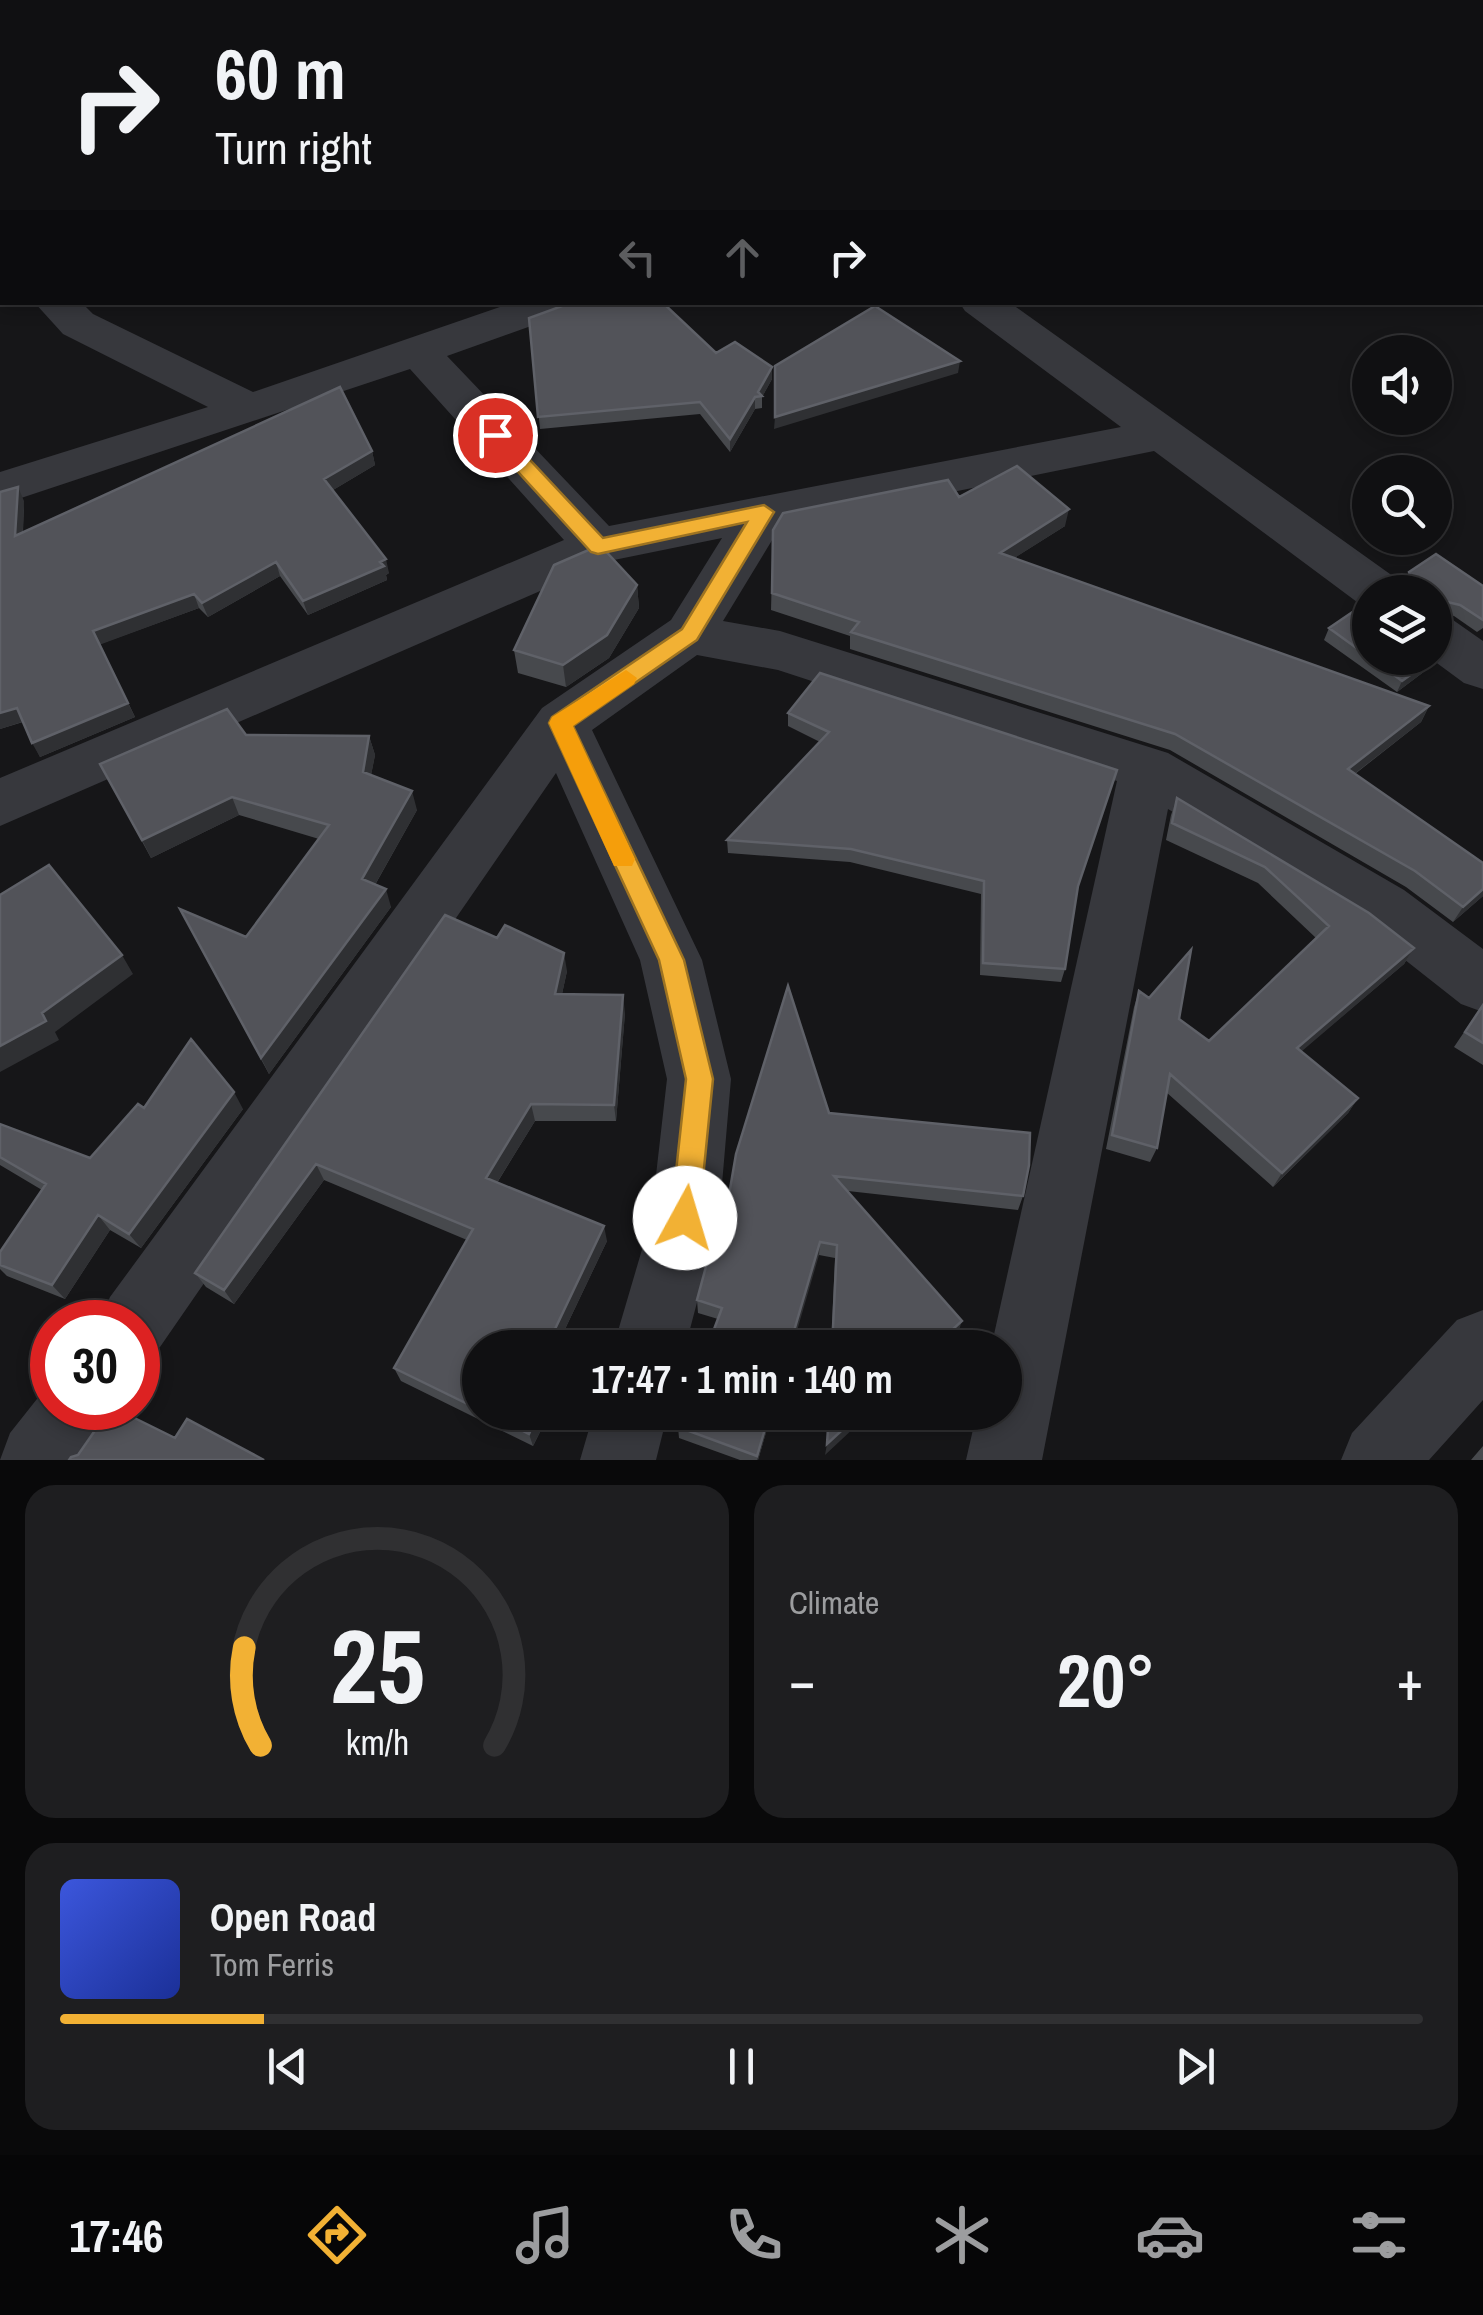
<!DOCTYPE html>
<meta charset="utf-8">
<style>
body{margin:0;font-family:"Archivo Narrow",sans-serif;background:#1e1e20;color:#f1f3f6;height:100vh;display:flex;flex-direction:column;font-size:38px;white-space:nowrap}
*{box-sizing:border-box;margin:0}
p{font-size:32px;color:#9c9d9f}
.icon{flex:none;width:55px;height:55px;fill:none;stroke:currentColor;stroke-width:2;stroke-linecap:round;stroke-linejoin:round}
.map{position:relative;height:1460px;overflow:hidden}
.drawer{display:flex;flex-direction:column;gap:25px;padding:25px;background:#09090a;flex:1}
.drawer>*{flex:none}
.guide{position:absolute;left:0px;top:0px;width:1485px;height:305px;box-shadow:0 5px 15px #0003,0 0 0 2px #303032;background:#101012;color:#f1f3f6;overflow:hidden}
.controls{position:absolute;left:1352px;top:335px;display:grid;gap:20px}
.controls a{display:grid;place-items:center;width:100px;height:100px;border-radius:50%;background:#101012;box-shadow:0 5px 15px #0003,0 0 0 2px #303032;font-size:50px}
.speed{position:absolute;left:30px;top:1300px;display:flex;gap:20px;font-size:50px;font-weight:700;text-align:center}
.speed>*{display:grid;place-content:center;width:130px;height:130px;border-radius:50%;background:#101012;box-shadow:0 5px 15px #0003,0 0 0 2px #303032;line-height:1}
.speed .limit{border:15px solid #d22;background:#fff;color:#111}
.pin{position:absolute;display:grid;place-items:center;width:85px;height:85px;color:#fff;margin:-42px;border:5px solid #fff;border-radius:50%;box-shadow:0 2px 10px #0007}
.me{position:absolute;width:110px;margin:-55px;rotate:6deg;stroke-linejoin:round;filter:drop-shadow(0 0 8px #0008)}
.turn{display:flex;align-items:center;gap:35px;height:210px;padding:0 50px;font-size:45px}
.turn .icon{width:130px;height:130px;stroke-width:2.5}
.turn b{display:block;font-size:70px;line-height:85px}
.lanes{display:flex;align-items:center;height:95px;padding:0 50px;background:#0003;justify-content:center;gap:50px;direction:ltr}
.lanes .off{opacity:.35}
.big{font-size:75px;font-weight:800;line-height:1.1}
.drawer .card{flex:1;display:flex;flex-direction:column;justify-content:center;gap:15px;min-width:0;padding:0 35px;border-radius:30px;background:#1e1e20}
.drawer .dial{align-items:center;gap:0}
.dial svg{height:260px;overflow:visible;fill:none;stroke:#303032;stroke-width:7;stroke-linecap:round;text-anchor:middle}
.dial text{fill:#f1f3f6;stroke:none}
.song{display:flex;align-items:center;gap:30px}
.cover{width:120px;height:120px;border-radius:15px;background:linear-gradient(135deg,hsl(230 70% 55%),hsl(230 70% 35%))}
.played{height:10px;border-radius:5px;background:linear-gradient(90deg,#f2b134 15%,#303032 15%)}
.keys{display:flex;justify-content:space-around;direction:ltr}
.heat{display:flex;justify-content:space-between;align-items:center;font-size:55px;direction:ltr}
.drawer .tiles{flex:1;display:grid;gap:25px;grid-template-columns:1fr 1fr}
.card:last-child{grid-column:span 2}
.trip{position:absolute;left:462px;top:1330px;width:560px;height:100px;border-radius:50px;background:#101012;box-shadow:0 5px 15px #0003,0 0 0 2px #303032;font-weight:800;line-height:100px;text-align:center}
.dock{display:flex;height:160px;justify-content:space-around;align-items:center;background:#060607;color:#9c9d9f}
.dock .icon{width:70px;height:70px}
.dock .selected{color:#f2b134}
.dock b{font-size:45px;color:#f1f3f6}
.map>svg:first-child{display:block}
.green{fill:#1e261f}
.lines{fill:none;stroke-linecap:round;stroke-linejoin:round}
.stream{fill:#2c353c;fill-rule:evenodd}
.minor{fill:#37383d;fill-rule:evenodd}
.wall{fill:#47494d}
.shaded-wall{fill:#2f3033}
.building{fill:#525359;stroke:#5f6168;stroke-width:2.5}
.route{fill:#f2b134;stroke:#9d7322;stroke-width:2.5}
.slow{fill:#f59e0b}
</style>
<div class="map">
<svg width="1483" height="1460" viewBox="0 0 1483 1460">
<rect width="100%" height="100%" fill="#161618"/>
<path class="green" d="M598 0H1483V220L1482 2Z"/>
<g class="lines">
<path class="stream" d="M1223 0H1249L1250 2H1224Z
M1482 24H1483V32H1482Z"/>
<path class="minor" d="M354 0H393L394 2H355Z
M0 111H2V133H0Z
M0 212H2V244H0Z
M34 302H81L93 314 253 392 514 302H579L573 311 447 356 609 526 1121 427 965 311 959 302H1009L1397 579 1404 592H1370V608L1361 605 1154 451 780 527 723 621 780 631 1168 753 1404 890 1483 949V1012L1461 1004 1362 926 1168 809 1042 1460H966L977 1412H1005V1348H991L1117 781 778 670 697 655 592 730 702 960 731 1079 719 1219 685 1348H613L651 1219 667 1079 640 960 556 773 160 1347 138 1357V1322H99L110 1297 542 708 671 620 722 538 609 561 0 826V778L564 540 410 369 0 505V472L208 407 63 334Z
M1435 615 1453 620 1483 641V689L1464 683 1430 658H1435Z
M1483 1310V1400L1429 1460H1341L1352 1433 1457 1320Z
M52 1380V1408H112L101 1434 83 1460H0L10 1433Z
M594 1412H668L656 1460H580Z"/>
</g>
<path class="wall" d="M0 0 2 2V104H0Z
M529 318 716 353 772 379 762 397V408L755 409 730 452 700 414 540 429Z
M372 451 375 465 333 490 389 573 386 575 387 580 308 615 280 576 208 617 199 608 100 644 135 717 40 757 23 722 0 729 24 501 23 532Z
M959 497 1065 526 1014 558 1429 706 1421 722 1355 774 1483 863V896L1453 922 1406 887 1170 750 850 649V636L771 610 773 530Z
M1409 572 1483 586V628L1477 632 1454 616 1438 613 1437 642 1435 647V592L1404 583Z
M637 585 639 608 609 658 566 687 518 673 514 650Z
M1329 628 1433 665 1397 692 1324 640Z
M820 673 1078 888 1065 969 1061 982 980 975 981 894 850 862 728 853 727 840 820 742 788 726V713Z
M246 735 369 736 375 755 371 775 417 810 375 885 391 907 269 1074 189 927 246 937 319 839 239 815 151 858 100 764Z
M1177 798 1414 948 1404 964 1301 1051 1358 1098 1348 1113 1273 1187 1166 1092 1157 1148 1150 1162 1106 1149 1134 1007 1139 991 1209 1041 1316 938 1258 883 1166 840 1171 815Z
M445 915 567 971 562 994 625 1013 616 1121H535L497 1183 607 1241 556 1348H480V1412H550L533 1446 401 1381 394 1368 467 1240 324 1180 234 1304 206 1287 195 1273Z
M1483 1004V1065L1454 1047Z
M144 1108 243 1109 141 1248 110 1230 65 1299 7 1276 0 1269V1252L42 1190 0 1165V1124L90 1158Z
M829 1113 1023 1196 1018 1210 848 1191 958 1333 942 1348H831L835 1258 819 1255 718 1319 698 1313 697 1300 724 1224Z
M772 1412 758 1460H740L679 1438 678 1427Z
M1483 1446V1460H1471Z"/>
<path class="shaded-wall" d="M960 361 958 373 774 429 775 417Z
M772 367V379L762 397 758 392Z
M755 397V409L730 452V439Z
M372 451 375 465 328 493 324 479Z
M18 487 24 501 22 550 15 536Z
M1069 509 1065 526 997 569 1000 553Z
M386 559 389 573 386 575 387 580 308 615 303 601Z
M276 562 280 576 208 617 202 603Z
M637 585 639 608 609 658 566 687 563 665Z
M194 594 199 608 99 645 93 631Z
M1439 653 1433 665 1397 692 1402 681Z
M128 703 135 717 40 757 32 743Z
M1429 706 1421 722 1340 785 1348 769Z
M17 708 25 721 0 729V713Z
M369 736 375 755 368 791 363 772Z
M412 791 417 810 368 897 362 879Z
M232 797 239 815 151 858 142 840Z
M386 889 391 907 269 1074 261 1058Z
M1483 889V896L1453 922 1463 907Z
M1414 948 1404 964 1288 1063 1297 1048Z
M564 953 567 971 558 1012 555 994Z
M122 955 133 974 55 1032 59 1040 0 1072V1046L42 1013Z
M623 995 625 1013 616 1121 614 1105Z
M234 1092 243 1109 141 1248 129 1234Z
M1358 1098 1348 1113 1273 1187 1282 1173Z
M531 1104 535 1121 490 1194 486 1178Z
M316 1164 324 1180 234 1304 224 1290Z
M98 1215 110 1230 65 1299 52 1285Z
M604 1226 607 1241 556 1348H546Z
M820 1242 819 1255 792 1348H789Z
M962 1321 958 1333 942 1348H932Z
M539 1412H550L533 1446 529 1434Z
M770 1412H772L758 1460H757Z
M862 1412H871L825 1455 827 1444Z"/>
<path class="building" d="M0 0H367L375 2H2V90H0Z
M0 161 2 162V204L0 202Z
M573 302H662L716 353 735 342 772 367 758 392 762 396 755 397 730 439 700 402 538 417 529 318Z
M875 306 960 361 775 417V366Z
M340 387 372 451 324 479 386 559 380 562 384 566 303 601 276 562 202 603 194 594 93 631 128 703 32 743 17 708 0 713V492L18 487 15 536Z
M1017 466 1069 509 1000 553 1429 706 1348 769 1483 863V889L1463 907 1415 871 1175 734 851 632 859 622 772 593 773 530 783 513 948 480 959 497Z
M600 545 637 585 607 635 563 665 514 650 554 565Z
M1436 554 1483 586V620L1460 605 1439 600 1437 642 1435 644V592H1384L1393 584 1412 583 1409 572Z
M1370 600V658H1434L1402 681 1329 628Z
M820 673 1117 770 1078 886 1065 969 983 963 984 881 851 849 727 840 829 732 788 713Z
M227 709 246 735 369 736 363 772 412 791 362 879 386 889 261 1058 180 909 246 937 329 825 232 797 142 840 100 764Z
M1177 798 1369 913 1414 948 1297 1048 1358 1098 1282 1173 1170 1074 1157 1148 1112 1135 1139 991 1149 998 1191 950 1179 1019 1209 1041 1329 926 1265 867 1172 823Z
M49 865 122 955 42 1013 46 1021 0 1046V895Z
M445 915 497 938 505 925 564 953 555 994 623 995 614 1105 531 1104 486 1178 604 1226 546 1348H480V1410L394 1368 473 1229 316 1164 224 1290 195 1273Z
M788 986 829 1113 1030 1133 1029 1165 1023 1196 834 1176 962 1321 932 1348H832L837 1245 820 1242 789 1348H707L722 1308 697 1300 718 1222 724 1224 736 1154Z
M1483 1005V1043L1465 1032Z
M191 1039 234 1092 129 1234 98 1215 52 1285 0 1265V1252L46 1184 0 1157V1124L90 1158 138 1104 144 1108Z
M106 1408H114L175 1438 187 1419 264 1460H69L71 1457 78 1455 96 1429Z
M486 1412H539L529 1434Z
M683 1412H770L757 1456 678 1427Z
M829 1412H862L827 1444Z"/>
<path class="route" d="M495 428 502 430 603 538 764 505 774 512 697 640 573 726 684 960 713 1079 699 1218 695 1228 685 1232 675 1228 671 1218 686 1079 659 960 549 723 552 717 682 629 747 522 598 554 591 552 488 439V430Z"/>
<path class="slow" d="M626 670 637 678 634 684 573 726 635 859 632 866H614L549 723 552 717Z"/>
</svg>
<div class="controls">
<a><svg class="icon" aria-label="sound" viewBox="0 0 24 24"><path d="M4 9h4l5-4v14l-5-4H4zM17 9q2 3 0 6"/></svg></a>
<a><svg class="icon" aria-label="search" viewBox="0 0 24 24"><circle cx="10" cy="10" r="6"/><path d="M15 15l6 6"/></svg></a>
<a><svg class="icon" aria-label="layers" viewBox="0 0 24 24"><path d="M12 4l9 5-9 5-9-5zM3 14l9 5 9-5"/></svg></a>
</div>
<div class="speed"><div class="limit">30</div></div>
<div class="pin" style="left:495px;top:435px;background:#d93025"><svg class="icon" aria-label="arrive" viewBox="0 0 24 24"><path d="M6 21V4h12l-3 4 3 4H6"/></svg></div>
<svg class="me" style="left:685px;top:1218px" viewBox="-20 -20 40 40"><circle r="19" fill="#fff"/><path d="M0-13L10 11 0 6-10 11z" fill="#f2b134"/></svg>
<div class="trip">17:47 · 1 min · 140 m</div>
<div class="guide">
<div class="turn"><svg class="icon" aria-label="right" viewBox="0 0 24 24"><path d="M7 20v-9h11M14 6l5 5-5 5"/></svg><div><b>60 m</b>Turn right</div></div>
<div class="lanes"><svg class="icon off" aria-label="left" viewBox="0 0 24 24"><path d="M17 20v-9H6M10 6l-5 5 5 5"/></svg><svg class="icon off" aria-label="ahead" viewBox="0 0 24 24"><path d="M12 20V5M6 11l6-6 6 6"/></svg><svg class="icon" aria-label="right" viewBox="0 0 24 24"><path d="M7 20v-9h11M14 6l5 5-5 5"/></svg></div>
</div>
</div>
<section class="drawer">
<div class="tiles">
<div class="card dial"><svg viewBox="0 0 100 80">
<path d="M14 69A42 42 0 1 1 86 69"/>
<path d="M14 69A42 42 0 0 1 9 39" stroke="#f2b134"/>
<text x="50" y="56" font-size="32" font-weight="700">25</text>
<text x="50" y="72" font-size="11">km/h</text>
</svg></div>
<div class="card"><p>Climate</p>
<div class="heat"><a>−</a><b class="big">20°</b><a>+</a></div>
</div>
<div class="card">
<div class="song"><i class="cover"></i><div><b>Open Road</b><p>Tom Ferris</p></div></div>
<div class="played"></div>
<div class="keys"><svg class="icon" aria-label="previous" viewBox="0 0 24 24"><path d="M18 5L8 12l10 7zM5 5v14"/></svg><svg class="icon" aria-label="pause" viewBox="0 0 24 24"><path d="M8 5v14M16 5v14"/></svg><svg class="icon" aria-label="next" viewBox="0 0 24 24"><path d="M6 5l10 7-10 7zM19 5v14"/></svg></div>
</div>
</div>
</section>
<nav class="dock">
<b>17:46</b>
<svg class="icon selected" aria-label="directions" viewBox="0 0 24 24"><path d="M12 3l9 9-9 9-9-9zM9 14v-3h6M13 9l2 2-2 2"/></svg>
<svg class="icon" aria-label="music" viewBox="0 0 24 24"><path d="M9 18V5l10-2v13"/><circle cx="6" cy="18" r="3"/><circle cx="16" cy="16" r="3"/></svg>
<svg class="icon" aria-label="phone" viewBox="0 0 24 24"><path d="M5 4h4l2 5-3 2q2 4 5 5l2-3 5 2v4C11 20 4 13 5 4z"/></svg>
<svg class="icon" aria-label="climate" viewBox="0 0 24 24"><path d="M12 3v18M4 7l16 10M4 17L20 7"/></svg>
<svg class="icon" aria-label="car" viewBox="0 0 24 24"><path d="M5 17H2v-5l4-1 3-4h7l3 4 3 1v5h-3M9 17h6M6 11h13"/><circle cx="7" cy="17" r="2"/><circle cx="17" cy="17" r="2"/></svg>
<svg class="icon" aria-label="filters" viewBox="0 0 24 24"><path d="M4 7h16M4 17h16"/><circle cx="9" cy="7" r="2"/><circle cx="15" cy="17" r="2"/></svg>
</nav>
